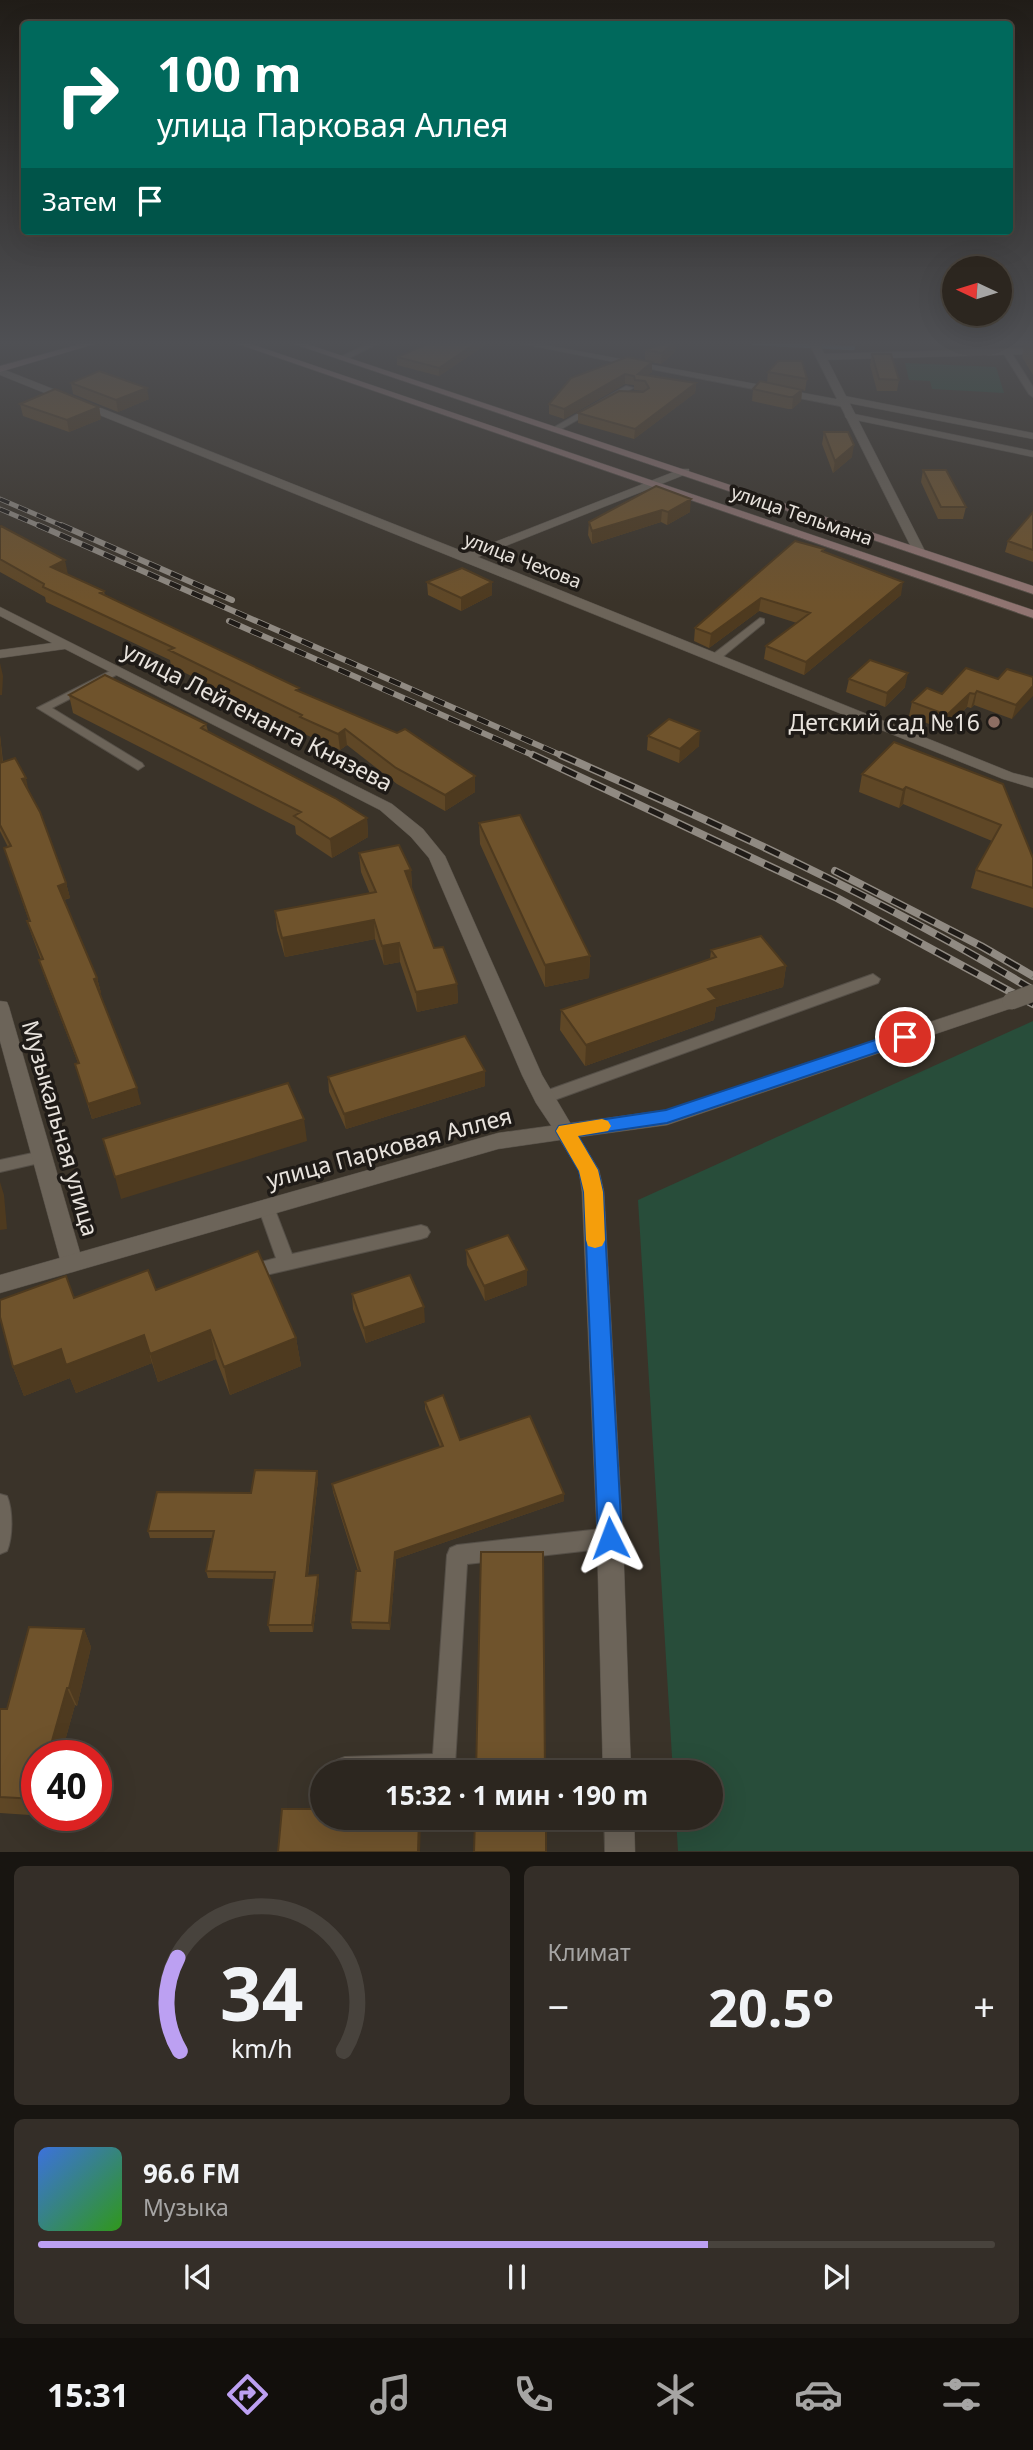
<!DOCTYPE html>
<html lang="ru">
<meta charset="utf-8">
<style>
body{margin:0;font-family:"Noto Sans",sans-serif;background:#342e28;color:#f1f3f6;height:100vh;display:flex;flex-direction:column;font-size:26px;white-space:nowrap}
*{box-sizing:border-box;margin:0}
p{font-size:23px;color:#a6a5a4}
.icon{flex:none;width:38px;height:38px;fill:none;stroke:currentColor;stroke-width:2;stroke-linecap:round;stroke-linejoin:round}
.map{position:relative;height:1852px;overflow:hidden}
.details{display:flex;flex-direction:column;gap:14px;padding:14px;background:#181511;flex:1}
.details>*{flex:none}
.top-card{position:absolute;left:21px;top:21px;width:992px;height:214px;border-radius:7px;box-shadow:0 7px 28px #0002,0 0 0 2px #48433d;background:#00695c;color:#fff;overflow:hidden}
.needle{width:46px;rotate:274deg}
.controls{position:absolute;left:942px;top:256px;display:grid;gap:14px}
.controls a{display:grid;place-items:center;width:70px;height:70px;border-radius:50%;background:#2c261f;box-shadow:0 7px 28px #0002,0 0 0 2px #48433d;font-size:35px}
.speed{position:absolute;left:21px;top:1740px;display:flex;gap:14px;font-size:35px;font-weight:700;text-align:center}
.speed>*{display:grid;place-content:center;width:91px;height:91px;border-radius:50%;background:#2c261f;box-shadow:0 7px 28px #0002,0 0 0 2px #48433d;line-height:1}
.speed .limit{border:10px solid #d22;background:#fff;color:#111}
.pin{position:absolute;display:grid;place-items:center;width:60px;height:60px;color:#fff;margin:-30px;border:4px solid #fff;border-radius:50%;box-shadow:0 2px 7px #0007}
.me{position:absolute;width:77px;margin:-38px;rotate:357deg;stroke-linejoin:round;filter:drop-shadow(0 0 5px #0008)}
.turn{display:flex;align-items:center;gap:24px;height:147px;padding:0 21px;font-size:32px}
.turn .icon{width:91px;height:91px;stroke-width:2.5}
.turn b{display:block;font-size:49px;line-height:60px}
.then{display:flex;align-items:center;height:66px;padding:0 21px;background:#0003;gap:14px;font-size:26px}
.big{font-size:52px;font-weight:700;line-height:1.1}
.details .card{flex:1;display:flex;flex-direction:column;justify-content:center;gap:10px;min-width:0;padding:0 24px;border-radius:10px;background:#342e28}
.details .dial{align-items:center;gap:0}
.dial svg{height:182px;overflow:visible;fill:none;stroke:#48433d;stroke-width:7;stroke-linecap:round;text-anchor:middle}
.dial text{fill:#f1f3f6;stroke:none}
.song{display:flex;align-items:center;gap:21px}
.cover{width:84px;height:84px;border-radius:10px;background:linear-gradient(135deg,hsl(220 70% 55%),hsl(110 70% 35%))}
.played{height:7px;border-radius:4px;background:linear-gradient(90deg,#bca0f2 70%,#48433d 70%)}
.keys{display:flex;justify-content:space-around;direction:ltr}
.heat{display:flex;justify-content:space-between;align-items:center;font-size:38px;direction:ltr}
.details .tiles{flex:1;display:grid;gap:14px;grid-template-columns:1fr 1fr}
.card:last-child{grid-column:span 2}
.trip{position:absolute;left:310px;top:1760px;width:413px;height:70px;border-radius:35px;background:#2c261f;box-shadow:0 7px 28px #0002,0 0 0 2px #48433d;font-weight:700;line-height:70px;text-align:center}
.tab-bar{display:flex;height:112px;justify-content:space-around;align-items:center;background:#120f0c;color:#a6a5a4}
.tab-bar .icon{width:49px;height:49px}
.tab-bar .active{color:#bca0f2}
.tab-bar b{font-size:32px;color:#f1f3f6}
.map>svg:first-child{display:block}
.green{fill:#284d3a}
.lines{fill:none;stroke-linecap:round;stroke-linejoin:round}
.stream{stroke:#457991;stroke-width:4.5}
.service-casing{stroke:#554f47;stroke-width:2}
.minor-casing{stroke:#554f47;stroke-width:1}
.tertiary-casing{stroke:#554f47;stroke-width:1}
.secondary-casing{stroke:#554f47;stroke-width:1}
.service{fill:#6c6459;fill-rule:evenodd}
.minor{fill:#6c6459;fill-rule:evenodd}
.tertiary{fill:#6c6459;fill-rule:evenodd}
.secondary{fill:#907471;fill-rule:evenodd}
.rail-far2-casing{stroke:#908a82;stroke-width:5}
.rail-far1-casing{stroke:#908a82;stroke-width:6}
.rail-casing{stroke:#908a82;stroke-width:8}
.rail-far2{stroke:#1f1b17;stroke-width:3.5;stroke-dasharray:10;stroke-linecap:butt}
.rail-far1{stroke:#1f1b17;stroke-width:4.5;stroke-dasharray:12;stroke-linecap:butt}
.rail{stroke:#1f1b17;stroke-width:5;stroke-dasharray:16;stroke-linecap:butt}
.tertiary-bridge-casing{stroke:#554f47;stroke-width:18;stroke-linecap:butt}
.tertiary-bridge{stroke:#6c6459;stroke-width:17}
.wall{fill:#5f4726}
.shaded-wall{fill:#4e3a1f}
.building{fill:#6f532c;stroke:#4e3a1f;stroke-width:2}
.route{fill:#1a73e8;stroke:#114b97;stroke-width:2}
.slow{fill:#f59e0b}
.education-dot{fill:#8d6e63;stroke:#1f1b17;stroke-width:2.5}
.labels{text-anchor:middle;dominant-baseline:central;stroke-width:7;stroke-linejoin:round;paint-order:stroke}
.far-street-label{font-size:19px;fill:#e8e3dd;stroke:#1f1b17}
.street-label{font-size:23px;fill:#e8e3dd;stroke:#1f1b17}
.poi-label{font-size:23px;fill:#e8e3dd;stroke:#1f1b17;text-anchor:end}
</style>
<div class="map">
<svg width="1033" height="1852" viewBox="0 0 1033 1852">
<rect width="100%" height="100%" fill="#3a3329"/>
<path class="green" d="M905 363 996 367 1004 393 932 389 930 381 909 380Z
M1033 1021V1851H678L676 1818H710V1773H673L638 1200Z"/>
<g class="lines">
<path class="stream" d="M754 343 853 348"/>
<g class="service-casing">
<path id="service" d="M370 343H379L345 360 338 358Z
M1003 349H1009L1033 387V397L1029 394 1002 351Z
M626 386 633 388 558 431 551 429Z
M760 618 764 619V623L720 659H712V655Z
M116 668 120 669V673L52 708 142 763 144 766 138 770 37 708Z
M873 974 880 979 878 983 549 1102H537L535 1098 537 1094Z
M42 1151 48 1153 50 1157 48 1161 0 1172V1160Z
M266 1200 272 1202 274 1207 292 1254 421 1225 427 1227 430 1232 427 1237 421 1239 249 1279 243 1277 240 1272 243 1267 276 1258 258 1207 260 1202Z
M0 1494 7 1496C13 1510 13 1537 7 1551L0 1554Z
M610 1528 617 1531 620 1538 617 1545 610 1548 467 1564 455 1765 452 1773H335L334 1768 337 1760 345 1757 433 1754 447 1555 450 1548 457 1545Z"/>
</g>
<g class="minor-casing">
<path id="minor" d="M517 343H535L836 399 840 395 1033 433V439L848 403 844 407Z
M1033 348V354L821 360 816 357 821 354Z
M0 368 467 553 681 469H689V473L478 557 1013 773 1033 778V788L1003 779 0 375Z
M850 413 1033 451V457L846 418 845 416Z
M0 607 392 804 423 829 445 856 542 1075 575 1131 572 1136 565 1139 558 1136 536 1103 522 1075 429 858 411 837 380 810 65 649 0 658V650L52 643 0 616Z
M0 1001 7 1002 9 1007 83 1263 80 1269 72 1272 64 1269 61 1263 0 1041Z"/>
</g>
<g class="tertiary-casing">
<path id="tertiary" d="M809 343H819L925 551 923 554H915L913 551Z
M1011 995 1018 996 1020 1001 1018 1006 667 1125 579 1137 599 1170 604 1192 623 1538 631 1773H603L597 1538 582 1192 579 1171 560 1140 498 1149 0 1293V1275L498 1133 666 1110Z
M604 1818H634L635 1852H605Z"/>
</g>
<g class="secondary-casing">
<path id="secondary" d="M84 343H98L0 372V366Z
M235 343H248L1033 610V618Z
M291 343H304L1033 586V594Z"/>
</g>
<use href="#service" class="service"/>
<use href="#minor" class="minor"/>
<use href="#tertiary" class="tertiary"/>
<use href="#secondary" class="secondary"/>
<g class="rail-far2-casing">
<path id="rail-far2" d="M0 499 65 527
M0 509 42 527"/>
</g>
<g class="rail-far1-casing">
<path id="rail-far1" d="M38 525 565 757
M61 525 232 600
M229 621 537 757"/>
</g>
<g class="rail-casing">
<path id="rail" d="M533 755 837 898 1033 1004
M561 755C722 826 883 899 1033 990
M835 871 981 946 1033 976"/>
</g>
<use href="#rail-far2" class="rail-far2"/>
<use href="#rail-far1" class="rail-far1"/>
<use href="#rail" class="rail"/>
<g class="tertiary-bridge-casing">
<path id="tertiary-bridge" d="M1011 1001 1033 993"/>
</g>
<use href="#tertiary-bridge" class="tertiary-bridge"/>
</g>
<path class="wall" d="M430 343H488L439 376 397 365V357Z
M1016 343H1033V375L1022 357 1024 346H1017Z
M645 350 675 352 661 364 645 361Z
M872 354 899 380 897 391H877L870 365Z
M652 362V372L648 375 696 383 695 393 634 439 578 423V413L645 391 634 390V385L625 384 564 419 549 414V404Z
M768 372 807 379 805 391 802 390 801 401 792 409H788L752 401 753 389 767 383Z
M71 383 149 399 118 412 73 394Z
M20 404 99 407 101 419 69 432 23 416Z
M824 432 852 457 833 473 822 444Z
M923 470 966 507 963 519H938L921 482Z
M656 486 690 512 667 525 661 522 592 544 588 535 589 522Z
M1033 512V562L1005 552 1008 541Z
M0 527 68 575 104 591 105 596 299 691 475 792 445 811 397 784 347 745 340 750 302 733 301 730 171 666 170 660 46 602 45 597 0 572Z
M824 549V552L901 595 804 675 764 659 766 646 797 623 759 611 709 648 694 641 695 628Z
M427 582H492V595L461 611 428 595Z
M1033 677 1012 719 974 705 971 708 967 707 944 730 909 716 912 702 998 679Z
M849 679 905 687 885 707 846 692Z
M69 695 206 724 208 731 367 818 368 837 332 858 296 834 295 826 73 713Z
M0 735 3 762 29 793 66 883 70 898 64 900 97 978 101 993H99L141 1104 92 1119 75 1064 78 1063 44 975 39 960H41L32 936 27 921H29L4 848 8 847 0 831Z
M648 736 699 746 679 763 647 750Z
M862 774 1003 784 1033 858V908L971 888 976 870 992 841 903 804 899 808 859 792Z
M479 823 590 956 589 978 545 987 480 844Z
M359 853 411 870 412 889 434 948 457 984 458 1003 417 1012 400 962 384 965 375 939 285 957 277 930 275 911 370 894 361 872Z
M711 950 786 966 783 987 716 1007 714 1020 585 1066 560 1030 561 1010 710 959Z
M485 1071V1086L346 1129 329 1092 328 1077Z
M466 1250 527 1270V1285L485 1301 467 1265Z
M156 1290 296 1338 301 1366 230 1395 216 1359 158 1382 152 1363 76 1393 70 1378 24 1396 13 1367 74 1298Z
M352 1294 425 1322 366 1343 353 1309Z
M425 1402 460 1440 564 1501 396 1559 390 1630 352 1629 351 1622 358 1571 333 1492 332 1484 440 1447 425 1409Z
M318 1479 308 1576 318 1575 319 1582 313 1632H270L268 1625 274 1579 208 1578 206 1571 213 1538H150L148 1531 251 1493Z
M84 1629 91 1647 77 1706 75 1705 61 1755H37V1815H45V1816L0 1813V1709H7Z"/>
<path class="shaded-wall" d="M476 343H488L439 376V368Z
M674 343H676L675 352 661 364 662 353Z
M652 362V372L641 381 638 374Z
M625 374V384L564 419V409Z
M696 383 695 393 634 439 635 429Z
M147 388 149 399 118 412 116 400Z
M802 390 801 401 792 409 793 397Z
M99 407 101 419 69 432 67 420Z
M854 445 852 457 833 473 835 461Z
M691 499 690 512 667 525 668 512Z
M662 510 661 522 592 544V531Z
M65 560 68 575 51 567Z
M492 582V595L461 611V598Z
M903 582 901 595 804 675 806 662Z
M761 598 759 611 709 648 711 634Z
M0 663 3 676 2 695H0Z
M908 673 905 687 885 707 887 693Z
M1033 686V696L1012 719 1016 705Z
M977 691 974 705 971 708 975 694Z
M970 693 967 707 944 730 947 715Z
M345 729 347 745 340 750 338 734Z
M700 731 699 746 679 763 680 749Z
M0 735 4 777 0 760Z
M475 776V792L445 811V795Z
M26 778 29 793 22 779Z
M906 787 903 804 899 808 903 790Z
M367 818 368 837 332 858 330 839Z
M411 870 412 889 405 871Z
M66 883 70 898 62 900 58 886Z
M374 920 375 939 285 957 282 938Z
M399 943 400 962 384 965 382 946Z
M590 956 589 978 545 987V965Z
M786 966 783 987 716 1007 714 1020 585 1066 586 1045 708 989Z
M97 978 101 993 98 994 94 979Z
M457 984 458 1003 417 1012 416 992Z
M485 1071V1086L346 1129 344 1114Z
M137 1088 141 1104 92 1119 88 1104Z
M304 1119 307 1141 121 1199 115 1177Z
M0 1182 4 1195 7 1229 0 1230Z
M527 1270V1285L485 1301 484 1286Z
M424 1307 425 1322 366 1343 364 1328Z
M210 1330 216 1359 158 1382 150 1354Z
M144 1335 152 1363 76 1393 70 1378 24 1396 13 1367 61 1349Z
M296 1338 301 1366 230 1395 224 1367Z
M317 1471 318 1479 307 1583 306 1576Z
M564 1494V1501L396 1559 390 1630 389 1623 395 1552Z
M318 1575 319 1582 313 1632 312 1625Z
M84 1629 91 1647 77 1706 69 1688Z
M67 1688 75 1705 61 1755H48Z
M419 1818H421V1821L420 1852H418Z"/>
<path class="building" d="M430 343H476L439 368 397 357Z
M664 343H674L662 353 645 350Z
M872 354H891L899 380 879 379Z
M627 357 652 362 638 374 696 383 635 429 578 413 619 391 643 392 649 388 645 381 635 380 634 376 625 374 564 409 549 404 571 378Z
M778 361H802L807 379 768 372Z
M99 371 147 388 116 400 71 383Z
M760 381 802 390 793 397H789L753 389Z
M55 389 99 407 67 420 20 404Z
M824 432H848L854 445 835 461Z
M923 470H946L966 507H941Z
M656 486 691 499 668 512 662 510 592 531 589 522Z
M1033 512V550L1008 541Z
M1 526 65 560 51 567 104 591 100 593 299 688 296 690 397 733 405 729 475 776 445 795 396 768 345 729 338 734 300 717 302 715 169 650 174 648 43 587 44 584 0 559V527Z
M795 541 824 549 822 551 903 582 806 662 766 646 810 613 761 598 711 634 695 628Z
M462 568 492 582 461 598 427 582Z
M870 660 908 673 887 693 849 679Z
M966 668 998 679 1007 669 1033 677V686L1016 705 977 691 975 694 970 693 947 715 912 702 927 688 942 694Z
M105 675 206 724 201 728 335 798 367 818 330 839 294 816 301 812 69 695Z
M669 719 700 731 680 749 648 736Z
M894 742 1003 784 1033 858V888L976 870 1001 825 906 787 903 790 862 774Z
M15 758 26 778 22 779 40 812 66 883 58 886 97 978 94 979 137 1088 88 1104 75 1064 79 1063 39 960 43 959 27 921H30L4 848 11 846 0 825V760V763Z
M520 815 590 956 545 965 479 823Z
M399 845 411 870 405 871 434 948 443 947 457 984 416 992 399 943 382 946 374 920 282 938 275 911 376 892 359 853Z
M761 936 786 966 708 989 717 999 586 1045 561 1010 716 957 711 950Z
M465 1036 485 1071 344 1114 328 1077Z
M288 1083 304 1119 115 1177 103 1139Z
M508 1235 527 1270 484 1286 466 1250Z
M258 1251 296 1338 224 1367 210 1330 150 1354 144 1335 66 1365 61 1349 13 1367 0 1317V1300L66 1276 74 1298 148 1270 156 1290Z
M410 1275 424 1307 364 1328 352 1294Z
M443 1395 460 1440 530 1416 564 1494 395 1552 389 1623 351 1622 356 1571H360L332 1484 443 1446 425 1402Z
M255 1470 317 1471 306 1576 318 1575 312 1625H268L275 1572 206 1571 214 1531H148L157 1492 251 1493Z
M481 1552H543L545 1773H476Z
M29 1627 84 1629 69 1688H67L48 1755H37L36 1799 0 1797V1709H7Z
M282 1809H322V1818H419L418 1852H278Z
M475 1818H546V1852H474Z"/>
<linearGradient id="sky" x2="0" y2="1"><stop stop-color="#201c17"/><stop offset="0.57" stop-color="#4f5054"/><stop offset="1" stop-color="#4f5054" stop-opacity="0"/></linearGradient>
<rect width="1033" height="602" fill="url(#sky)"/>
<path class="route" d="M905 1030 911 1032 914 1037 911 1041 667 1123 578 1136 598 1170 603 1192 622 1538 618 1546 610 1549 602 1546 598 1538 584 1192 579 1171 556 1131 559 1126 666 1110Z"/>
<path class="slow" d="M602 1119 608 1121 611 1126 608 1131 578 1136 598 1170 603 1192 605 1240 602 1246 595 1248 588 1246 586 1240 584 1192 579 1171 556 1131 559 1126Z"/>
<circle class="education-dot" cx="994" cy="722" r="7"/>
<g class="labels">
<g class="far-street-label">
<text transform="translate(802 515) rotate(19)">улица Тельмана</text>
<text transform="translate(523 560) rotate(21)">улица Чехова</text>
</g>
<g class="street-label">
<text transform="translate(258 716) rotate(27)">улица Лейтенанта Князева</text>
<text transform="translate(61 1128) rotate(74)">Музыкальная улица</text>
<text transform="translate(389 1147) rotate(-15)">улица Парковая Аллея</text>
</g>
<g class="poi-label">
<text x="980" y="722">Детский сад №16</text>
</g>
</g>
</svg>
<div class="controls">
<a><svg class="needle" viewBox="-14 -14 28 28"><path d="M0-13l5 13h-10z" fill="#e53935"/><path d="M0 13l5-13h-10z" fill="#a6a5a4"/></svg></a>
</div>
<div class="speed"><div class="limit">40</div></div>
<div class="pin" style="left:905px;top:1037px;background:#d93025"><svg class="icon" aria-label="arrive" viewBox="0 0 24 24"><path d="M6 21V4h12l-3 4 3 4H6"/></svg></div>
<svg class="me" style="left:610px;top:1538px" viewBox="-20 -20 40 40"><path d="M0-17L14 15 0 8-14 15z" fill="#1a73e8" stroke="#fff" stroke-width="4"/></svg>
<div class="trip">15:32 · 1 мин · 190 m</div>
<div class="top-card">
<div class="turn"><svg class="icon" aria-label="right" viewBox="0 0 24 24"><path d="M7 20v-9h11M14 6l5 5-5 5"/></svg><div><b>100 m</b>улица Парковая Аллея</div></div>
<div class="then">Затем<svg class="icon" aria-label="arrive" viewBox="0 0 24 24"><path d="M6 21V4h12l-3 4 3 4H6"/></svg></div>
</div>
</div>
<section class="details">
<div class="tiles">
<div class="card dial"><svg viewBox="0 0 100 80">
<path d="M14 69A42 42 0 1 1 86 69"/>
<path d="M14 69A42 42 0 0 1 13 28" stroke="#bca0f2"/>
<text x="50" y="56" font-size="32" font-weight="700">34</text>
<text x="50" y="72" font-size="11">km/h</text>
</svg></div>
<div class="card"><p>Климат</p>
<div class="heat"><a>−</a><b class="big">20.5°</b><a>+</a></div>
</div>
<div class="card">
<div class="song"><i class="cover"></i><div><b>96.6 FM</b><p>Музыка</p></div></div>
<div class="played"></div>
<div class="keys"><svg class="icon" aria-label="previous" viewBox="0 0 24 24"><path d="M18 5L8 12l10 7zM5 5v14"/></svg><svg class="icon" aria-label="pause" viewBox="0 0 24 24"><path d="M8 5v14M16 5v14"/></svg><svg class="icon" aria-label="next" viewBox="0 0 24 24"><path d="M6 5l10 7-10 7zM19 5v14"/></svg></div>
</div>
</div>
</section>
<nav class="tab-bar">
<b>15:31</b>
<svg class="icon active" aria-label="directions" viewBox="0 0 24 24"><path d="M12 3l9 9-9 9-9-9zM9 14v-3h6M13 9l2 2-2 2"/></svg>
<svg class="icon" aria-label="music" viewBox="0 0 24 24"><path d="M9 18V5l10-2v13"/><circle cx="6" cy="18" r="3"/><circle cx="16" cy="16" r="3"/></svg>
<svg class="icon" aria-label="phone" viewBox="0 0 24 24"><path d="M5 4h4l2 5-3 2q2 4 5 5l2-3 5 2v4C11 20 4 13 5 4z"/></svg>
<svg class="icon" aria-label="climate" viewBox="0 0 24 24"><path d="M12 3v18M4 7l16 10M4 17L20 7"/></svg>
<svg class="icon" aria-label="car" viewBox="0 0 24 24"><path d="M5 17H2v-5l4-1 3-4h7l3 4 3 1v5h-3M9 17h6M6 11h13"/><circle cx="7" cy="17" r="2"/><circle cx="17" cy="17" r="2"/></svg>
<svg class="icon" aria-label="filters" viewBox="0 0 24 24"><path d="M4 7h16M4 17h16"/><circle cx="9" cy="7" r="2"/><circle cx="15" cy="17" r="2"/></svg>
</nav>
